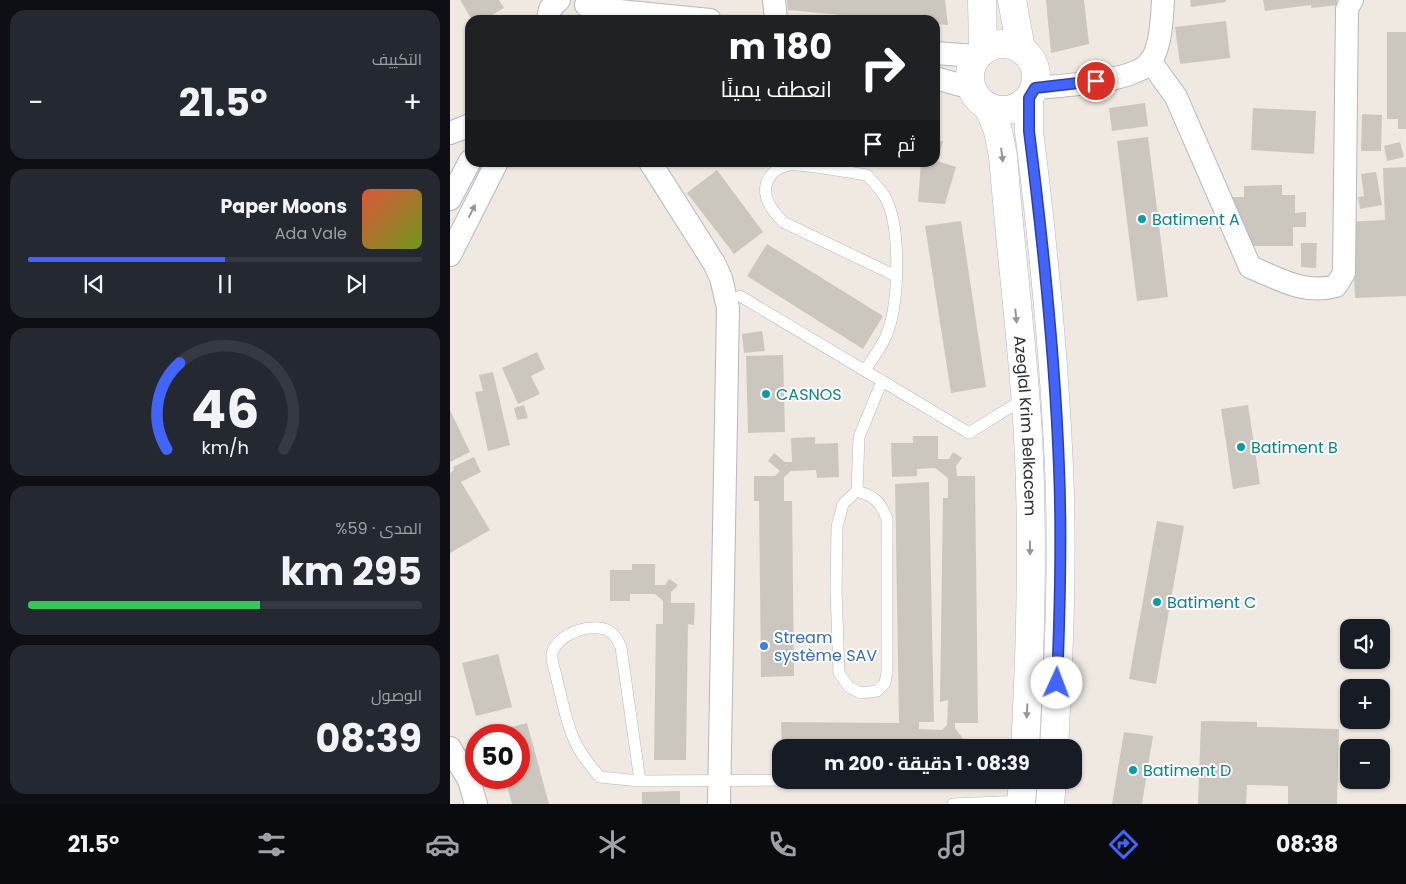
<!DOCTYPE html>
<html lang="ar">
<meta charset="utf-8">
<style>
body{margin:0;font-family:Poppins,Cairo,sans-serif;background:#242831;color:#f1f3f6;direction:rtl;height:100vh;display:flex;flex-direction:column;font-size:19px;white-space:nowrap}
*{box-sizing:border-box;margin:0}
p{font-size:16px;color:#9ea1a6}
.icon{flex:none;width:28px;height:28px;fill:none;stroke:currentColor;stroke-width:2;stroke-linecap:round;stroke-linejoin:round}
.map{position:relative;flex:1;overflow:hidden;direction:ltr}
.sheet{display:flex;flex-direction:column;gap:10px;padding:10px;background:#0d0f14;width:450px}
.sheet>*{flex:none}
.hud{position:absolute;left:15px;top:15px;width:475px;height:152px;border-radius:15px;box-shadow:0 1px 4px #0004;direction:rtl;background:#202124;color:#fff;overflow:hidden}
.tools{position:absolute;left:890px;top:619px;display:grid;gap:10px}
.tools a{display:grid;place-items:center;width:50px;height:50px;border-radius:10px;background:#171b24;box-shadow:0 1px 4px #0004;font-size:25px}
.speed{position:absolute;left:15px;top:724px;display:flex;gap:10px;font-size:25px;font-weight:700;text-align:center}
.speed>*{display:grid;place-content:center;width:65px;height:65px;border-radius:50%;background:#171b24;box-shadow:0 1px 4px #0004;line-height:1}
.speed .limit{border:8px solid #d22;background:#fff;color:#111}
.pin{position:absolute;display:grid;place-items:center;width:42px;height:42px;color:#fff;margin:-21px;border:2px solid #fff;border-radius:50%;box-shadow:0 1px 5px #0007}
.me{position:absolute;width:55px;margin:-28px;rotate:2deg;stroke-linejoin:round;filter:drop-shadow(0 0 4px #0008)}
.turn{display:flex;align-items:center;gap:18px;height:105px;padding:0 25px;font-size:22px}
.turn .icon{width:65px;height:65px;stroke-width:2.5}
.turn b{display:block;font-size:35px;line-height:42px}
.then{display:flex;align-items:center;height:48px;padding:0 25px;background:#0003;gap:10px;font-size:19px}
.big{font-size:38px;font-weight:700;line-height:1.1}
.sheet .card{flex:1;display:flex;flex-direction:column;justify-content:center;gap:8px;min-width:0;padding:0 18px;border-radius:15px;background:#242831}
.sheet .dial{align-items:center;gap:0}
.dial svg{height:130px;overflow:visible;fill:none;stroke:#363941;stroke-width:7;stroke-linecap:round;text-anchor:middle}
.dial text{fill:#f1f3f6;stroke:none}
.song{display:flex;align-items:center;gap:15px}
.cover{width:60px;height:60px;border-radius:8px;background:linear-gradient(135deg,hsl(10 70% 55%),hsl(80 70% 35%))}
.played{height:5px;border-radius:2px;background:linear-gradient(90deg,#4264fb 50%,#363941 50%)}
.keys{display:flex;justify-content:space-around;direction:ltr}
.heat{display:flex;justify-content:space-between;align-items:center;font-size:28px;direction:ltr}
.charge{height:8px;border-radius:4px;background:linear-gradient(90deg,#34c759 59%,#363941 0)}
.trip{position:absolute;left:322px;top:739px;width:310px;height:50px;border-radius:15px;background:#171b24;box-shadow:0 1px 4px #0004;font-weight:700;line-height:50px;text-align:center;direction:rtl}
.tab-bar{display:flex;height:80px;justify-content:space-around;align-items:center;background:#090b0e;color:#9ea1a6}
.tab-bar .icon{width:35px;height:35px}
.tab-bar .current{color:#4264fb}
.tab-bar b{font-size:22px;color:#f1f3f6}
main{display:flex;flex:1;min-height:0}
.map>svg:first-child{display:block}
.building{fill:#cbc7bf}
.lines{fill:none;stroke-linecap:round;stroke-linejoin:round}
.service-casing{stroke:#b4b7c1;stroke-width:12}
.minor-casing{stroke:#b4b7c1;stroke-width:24}
.secondary-casing{stroke:#b4b7c1;stroke-width:29}
.service{stroke:#fff;stroke-width:11}
.minor{stroke:#fff;stroke-width:22}
.secondary{stroke:#fff;stroke-width:28}
.oneway{fill:#969696}
.route-casing{stroke:#2b41a3;stroke-width:12}
.route{stroke:#4264fb;stroke-width:9}
.culture-dot{fill:#0f9aa8;stroke:#fff;stroke-width:2}
.shop-dot{fill:#3f7fe0;stroke:#fff;stroke-width:2}
.labels{text-anchor:middle;dominant-baseline:central;stroke-width:4;stroke-linejoin:round;paint-order:stroke}
.culture-label{font-size:16px;fill:#0d838f;stroke:#fff;text-anchor:start}
.street-label{font-size:16px;fill:#2e2e2e;stroke:#fff}
.shop-label{font-size:16px;fill:#366cbe;stroke:#fff;text-anchor:start}
</style>
<main>
<div class="map">
<svg width="956" height="804" viewBox="0 0 956 804">
<rect width="100%" height="100%" fill="#efe9e1"/>
<path class="building" d="M10 0H49L54 8 33 20H22Z
M337 0H495L498 25 485 24V20H445L338 10Z
M596 0H634L639 44 601 53Z
M740 0H776V2L741 7Z
M813 0H887L888 5 861 8V5L815 11Z
M776 21 780 58 730 64 725 27Z
M937 32H956V129H948V119H937Z
M695 103 698 126 662 131 659 108Z
M803 108 866 111 864 154 801 150Z
M912 114 932 115 931 151H911Z
M698 137 718 297 687 301 667 141Z
M493 141 487 161 506 167 495 204 468 202 471 162H485V142Z
M950 142 954 157 937 161 934 146Z
M956 167V296L905 298 904 275 895 222 935 220 933 168Z
M267 170 313 232 284 254 237 193Z
M926 172 932 205 910 209 908 197 914 196 911 174Z
M832 185V195H845V213L856 212V227H843V246H792L781 197H794V186Z
M511 221 536 387 501 393 475 226Z
M851 243H867L866 268 851 267Z
M317 244 433 316 413 349 297 276Z
M312 331 315 351 294 353 292 334Z
M87 352 95 369 81 376 90 394 68 404 52 368Z
M333 355 335 432 298 433 296 356Z
M43 372 60 445 38 451 25 392 33 391 29 375Z
M74 405 78 418 67 420 64 408Z
M798 405 810 484 783 489 771 409Z
M0 410 20 452 0 462Z
M463 436H488V459H499L503 452 512 458 506 466 507 476H525L528 723H505V728L514 740 509 748H332L331 722 449 723 445 484 479 482 484 722H469V729L492 730 497 725 498 700 490 702 493 498H498V478L485 468 467 469V476L442 477 441 443H463Z
M365 437V444L388 443 389 477 367 478 366 470 341 471 334 477V501H342L344 676 311 677 309 501H304V476H325L330 471 318 461 324 453 335 462H342L341 438Z
M24 457 31 472 11 482 40 530 0 553V473L4 470 3 467Z
M707 521 734 526 706 684 679 679Z
M182 564H205V585H215L219 579 228 585 221 592V603H245L244 625 238 624 236 760H204L206 624H213V601L205 594H180V601H160V570H182Z
M48 654 62 707 26 716 12 663Z
M751 721 807 722V727L889 729 887 804H838V786L797 785 796 804H748Z
M77 723 99 804H62L55 778H69V735H43V732Z
M674 732 703 736 692 804H662Z
M230 791V804H192V792Z"/>
<g class="lines">
<g class="service-casing">
<path id="service" d="M290 296 519 433 575 398
M415 371C422 358 434 345 438 331 449 300 451 228 436 199 432 190 423 183 417 175 400 173 352 163 339 165 328 167 319 174 316 185 313 200 323 211 333 222L446 276
M407 491C424 496 431 502 437 519V672L435 683 427 691 411 693 399 687 389 673 386 589 387 527 393 504 407 491 409 437 432 381
M190 781 171 647C169 643 166 637 163 634 146 619 107 633 102 654 101 661 106 673 107 680 118 724 119 743 150 777L190 781 352 780
M503 804 571 801"/>
</g>
<g class="minor-casing">
<path id="minor" d="M324 0 326 20
M136 5 169 11 260 20
M98 20 100 9 109 0
M485 53 526 56
M700 61 726 97 800 267C830 279 854 295 886 286L894 273 897 9 902 0
M485 78 521 88
M585 88C610 86 686 82 701 61 711 46 712 18 713 0
M0 133 20 125
M200 162 264 263 271 278 278 308 269 804
M0 199 20 161
M0 255 47 162
M0 748 19 780 26 804"/>
</g>
<g class="secondary-casing">
<g id="secondary">
<path d="M532 0 533 49"/>
<path d="M562 0 571 49"/>
<circle cx="553" cy="77" r="33"/>
<path d="M579 98V131C593 242 604 355 609 467 613 561 609 654 604 748"/>
<path id="s1" d="M539 108 548 131 553 156C560 244 571 331 577 419 584 528 581 639 575 748"/>
<path d="M571 804 573 780"/>
<path d="M600 804 602 780"/>
</g>
</g>
<use href="#service" class="service"/>
<use href="#minor" class="minor"/>
<use href="#secondary" class="secondary"/>
</g>
<defs><path id="oneway-solid" d="M-6-.8H1V-3.2L6.5 0L1 3.2V.8H-6Z" transform="scale(1.25)"/></defs>
<g class="oneway">
<use href="#oneway-solid" transform="translate(552 155) rotate(83)"/>
<use href="#oneway-solid" transform="translate(22 211) rotate(-63)"/>
<use href="#oneway-solid" transform="translate(566 316) rotate(84)"/>
<use href="#oneway-solid" transform="translate(580 548) rotate(89)"/>
<use href="#oneway-solid" transform="translate(577 711) rotate(93)"/>
</g>
<g class="lines">
<g class="route-casing">
<path id="route" d="M607 683C610 611 612 539 609 467 605 355 593 242 579 131V98L585 88 646 81"/>
</g>
<use href="#route" class="route"/>
</g>
<g class="culture-dot">
<circle cx="692" cy="219" r="5"/>
<circle cx="316" cy="394" r="5"/>
<circle cx="791" cy="447" r="5"/>
<circle cx="707" cy="602" r="5"/>
<circle cx="683" cy="770" r="5"/>
</g>
<circle class="shop-dot" cx="314" cy="646" r="5"/>
<g class="labels">
<g class="culture-label">
<text x="702" y="219">Batiment A</text>
<text x="326" y="394">CASNOS</text>
<text x="801" y="447">Batiment B</text>
<text x="717" y="602">Batiment C</text>
<text x="693" y="770">Batiment D</text>
</g>
<g class="street-label">
<text stroke="none"><textPath href="#s1" startOffset="321">Azeglal Krim Belkacem</textPath></text>
</g>
<g class="shop-label">
<text x="324" y="637">Stream<tspan x="324" dy="18">système SAV</tspan></text>
</g>
</g>
</svg>
<div class="tools">
<a><svg class="icon" aria-label="sound" viewBox="0 0 24 24"><path d="M4 9h4l5-4v14l-5-4H4zM17 9q2 3 0 6"/></svg></a>
<a>+</a>
<a>−</a>
</div>
<div class="speed"><div class="limit">50</div></div>
<div class="pin" style="left:646px;top:81px;background:#d93025"><svg class="icon" aria-label="arrive" viewBox="0 0 24 24"><path d="M6 21V4h12l-3 4 3 4H6"/></svg></div>
<svg class="me" style="left:607px;top:683px" viewBox="-20 -20 40 40"><circle r="19" fill="#fff"/><path d="M0-13L10 11 0 6-10 11z" fill="#4264fb"/></svg>
<div class="trip">08:39 · 1 دقيقة · 200 m</div>
<div class="hud">
<div class="turn"><svg class="icon" aria-label="right" viewBox="0 0 24 24"><path d="M7 20v-9h11M14 6l5 5-5 5"/></svg><div><b>180 m</b>انعطف يمينًا</div></div>
<div class="then">ثم<svg class="icon" aria-label="arrive" viewBox="0 0 24 24"><path d="M6 21V4h12l-3 4 3 4H6"/></svg></div>
</div>
</div>
<section class="sheet">
<div class="card"><p>التكييف</p>
<div class="heat"><a>−</a><b class="big">21.5°</b><a>+</a></div>
</div>
<div class="card">
<div class="song"><i class="cover"></i><div><b>Paper Moons</b><p>Ada Vale</p></div></div>
<div class="played"></div>
<div class="keys"><svg class="icon" aria-label="previous" viewBox="0 0 24 24"><path d="M18 5L8 12l10 7zM5 5v14"/></svg><svg class="icon" aria-label="pause" viewBox="0 0 24 24"><path d="M8 5v14M16 5v14"/></svg><svg class="icon" aria-label="next" viewBox="0 0 24 24"><path d="M6 5l10 7-10 7zM19 5v14"/></svg></div>
</div>
<div class="card dial"><svg viewBox="0 0 100 80">
<path d="M14 69A42 42 0 1 1 86 69"/>
<path d="M14 69A42 42 0 0 1 22 16" stroke="#4264fb"/>
<text x="50" y="56" font-size="32" font-weight="700">46</text>
<text x="50" y="72" font-size="11">km/h</text>
</svg></div>
<div class="card"><p>المدى · 59%</p><b class="big">295 km</b><div class="charge"></div></div>
<div class="card"><p>الوصول</p><b class="big">08:39</b></div>
</section>
</main>
<nav class="tab-bar">
<b>08:38</b>
<svg class="icon current" aria-label="directions" viewBox="0 0 24 24"><path d="M12 3l9 9-9 9-9-9zM9 14v-3h6M13 9l2 2-2 2"/></svg>
<svg class="icon" aria-label="music" viewBox="0 0 24 24"><path d="M9 18V5l10-2v13"/><circle cx="6" cy="18" r="3"/><circle cx="16" cy="16" r="3"/></svg>
<svg class="icon" aria-label="phone" viewBox="0 0 24 24"><path d="M5 4h4l2 5-3 2q2 4 5 5l2-3 5 2v4C11 20 4 13 5 4z"/></svg>
<svg class="icon" aria-label="climate" viewBox="0 0 24 24"><path d="M12 3v18M4 7l16 10M4 17L20 7"/></svg>
<svg class="icon" aria-label="car" viewBox="0 0 24 24"><path d="M5 17H2v-5l4-1 3-4h7l3 4 3 1v5h-3M9 17h6M6 11h13"/><circle cx="7" cy="17" r="2"/><circle cx="17" cy="17" r="2"/></svg>
<svg class="icon" aria-label="filters" viewBox="0 0 24 24"><path d="M4 7h16M4 17h16"/><circle cx="9" cy="7" r="2"/><circle cx="15" cy="17" r="2"/></svg>
<b>21.5°</b>
</nav>
